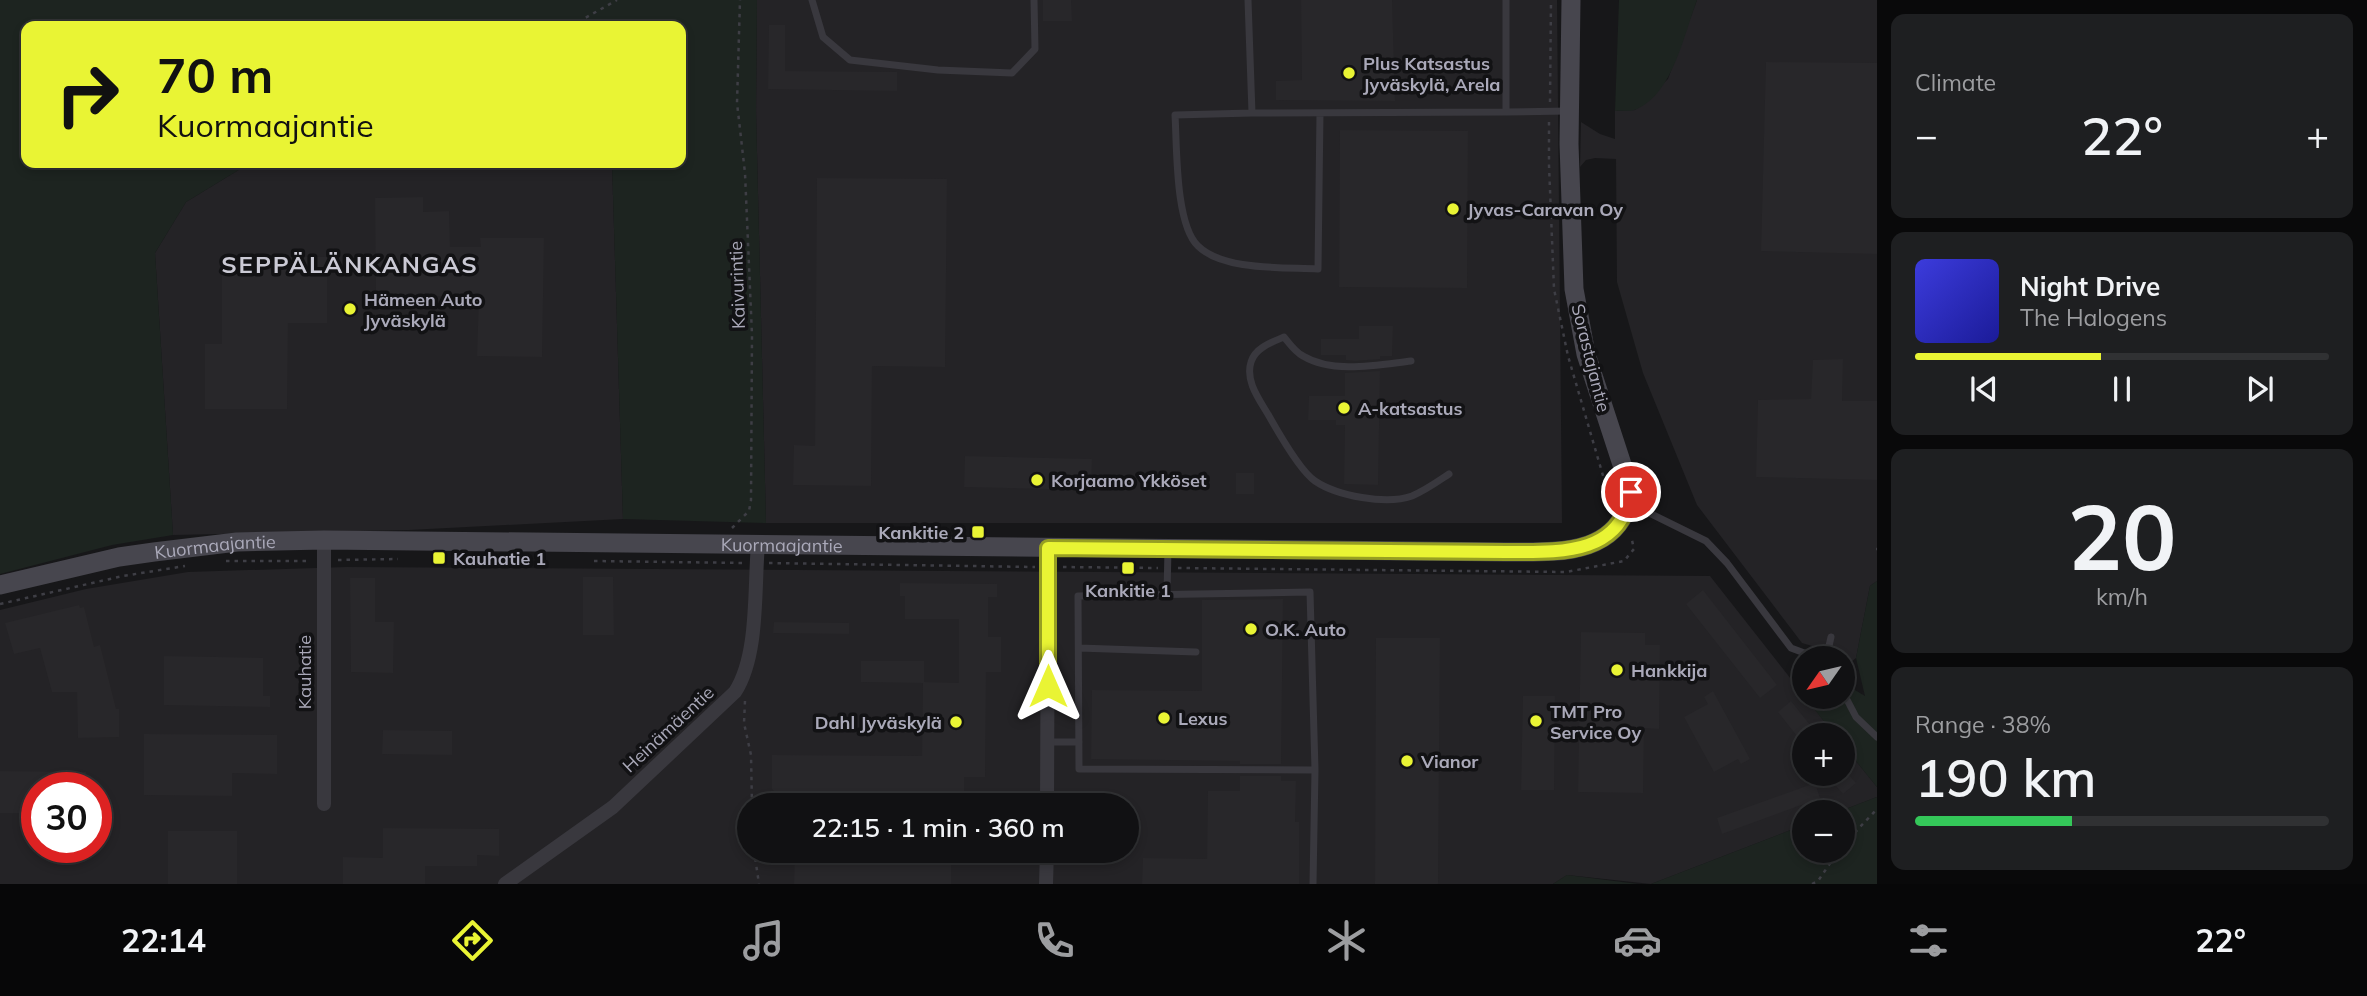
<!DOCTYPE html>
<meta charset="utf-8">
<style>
body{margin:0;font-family:Mulish,sans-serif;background:#1e1f21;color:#f1f3f6;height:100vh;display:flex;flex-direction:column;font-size:26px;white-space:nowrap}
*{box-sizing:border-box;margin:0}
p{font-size:23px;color:#9c9da0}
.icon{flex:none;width:38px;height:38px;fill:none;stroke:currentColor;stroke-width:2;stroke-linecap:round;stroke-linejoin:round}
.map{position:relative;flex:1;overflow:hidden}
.drawer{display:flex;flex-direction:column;gap:14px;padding:14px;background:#09090a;width:490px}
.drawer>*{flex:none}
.banner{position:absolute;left:21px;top:21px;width:665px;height:147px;border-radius:14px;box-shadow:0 4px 10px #0003,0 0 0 2px #303133;background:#e9f434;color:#111;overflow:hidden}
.needle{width:46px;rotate:236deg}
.fabs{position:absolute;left:1792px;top:646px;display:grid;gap:14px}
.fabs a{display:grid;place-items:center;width:63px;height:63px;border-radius:50%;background:#111113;box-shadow:0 4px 10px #0003,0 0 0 2px #303133;font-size:35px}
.speed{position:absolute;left:21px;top:772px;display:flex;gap:14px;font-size:35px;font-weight:700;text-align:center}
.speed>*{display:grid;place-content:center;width:91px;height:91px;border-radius:50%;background:#111113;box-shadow:0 4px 10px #0003,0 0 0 2px #303133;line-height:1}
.speed .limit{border:10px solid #d22;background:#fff;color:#111}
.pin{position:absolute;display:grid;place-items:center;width:60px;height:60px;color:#fff;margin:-30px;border:4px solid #fff;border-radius:50%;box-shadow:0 2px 7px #0007}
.me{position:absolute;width:77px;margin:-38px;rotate:0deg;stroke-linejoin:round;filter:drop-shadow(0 0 5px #0008)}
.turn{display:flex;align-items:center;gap:24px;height:147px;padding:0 21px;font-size:32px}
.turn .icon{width:91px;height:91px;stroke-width:2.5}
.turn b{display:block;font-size:49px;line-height:60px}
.big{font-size:52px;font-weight:600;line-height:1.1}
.drawer .card{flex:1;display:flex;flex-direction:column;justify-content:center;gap:10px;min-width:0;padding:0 24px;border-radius:14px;background:#1e1f21}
.drawer .dial{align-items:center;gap:0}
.dial b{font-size:91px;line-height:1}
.song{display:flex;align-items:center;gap:21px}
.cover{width:84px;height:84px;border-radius:10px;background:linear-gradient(135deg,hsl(240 70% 55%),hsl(240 70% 35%))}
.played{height:7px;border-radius:4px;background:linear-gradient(90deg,#e9f434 45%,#303133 45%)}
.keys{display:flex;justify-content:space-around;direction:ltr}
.heat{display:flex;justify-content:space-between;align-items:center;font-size:38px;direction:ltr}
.charge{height:10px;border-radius:5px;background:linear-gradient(90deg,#34c759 38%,#303133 0)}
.trip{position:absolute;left:737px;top:793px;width:402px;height:70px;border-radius:35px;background:#111113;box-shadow:0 4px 10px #0003,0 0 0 2px #303133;font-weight:600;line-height:70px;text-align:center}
.tabs{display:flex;height:112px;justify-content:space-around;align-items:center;background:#070708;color:#9c9da0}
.tabs .icon{width:49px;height:49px}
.tabs .current{color:#e9f434}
.tabs b{font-size:32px;color:#f1f3f6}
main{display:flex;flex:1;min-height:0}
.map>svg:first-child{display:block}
.built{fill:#242326;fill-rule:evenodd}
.green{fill:#1d2420}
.building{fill:#28272a}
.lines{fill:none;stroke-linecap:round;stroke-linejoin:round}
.path{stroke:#3e3e45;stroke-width:2.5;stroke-dasharray:3.5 5;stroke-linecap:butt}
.lane{stroke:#39383e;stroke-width:7}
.street{stroke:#39383e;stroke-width:14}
.secondary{stroke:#47464e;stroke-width:19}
.route-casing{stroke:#979f22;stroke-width:18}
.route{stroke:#e9f434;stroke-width:12}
.poi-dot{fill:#e9f434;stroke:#121214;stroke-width:2.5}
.labels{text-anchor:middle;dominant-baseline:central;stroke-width:7;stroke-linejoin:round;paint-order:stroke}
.poi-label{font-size:18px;font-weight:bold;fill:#aaa9b9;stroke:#121214;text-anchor:start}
.street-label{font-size:18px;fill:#aaa9b9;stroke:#121214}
.district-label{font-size:24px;font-weight:bold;letter-spacing:2px;fill:#cbcad5;stroke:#121214}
</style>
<main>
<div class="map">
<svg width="1877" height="884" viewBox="0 0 1877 884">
<rect width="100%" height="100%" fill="#171719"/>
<path class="built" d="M757 0H1557L1562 523H766L756 111Z
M1697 0H1877V581L1870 586 1856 658 1851 662H1843V658H1835L1829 651 1802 643 1697 505 1643 373 1617 282 1616 159 1595 158 1586 160 1580 167 1581 122 1600 134 1615 139V111L1635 110 1668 79Z
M250 163H612L623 519 409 530 173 535 155 253 186 202Z
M347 567 1710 576 1835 735H1804V774H1843V745L1877 787V797L1838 812H1804V825L1651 884 1567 875 1553 884H0V610L86 589 188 572ZM37 788H96V847H37ZM749 805H1127V850H749Z"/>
<path class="green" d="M0 0H757L756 111 766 523 623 519 612 163H681V26H26V163H250L186 202 155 253 173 535 112 545 0 574Z
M1619 0H1697C1684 34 1673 93 1637 109 1631 112 1622 110 1615 111Z
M1877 581V787L1843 745V735H1835L1795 685 1804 673V696H1843V683L1865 696 1856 658 1870 586Z
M1877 797V884H1651L1804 825V850H1843V812H1838Z
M1567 875 1638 884H1553Z"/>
<path class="building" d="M1043 0H1071L1072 21H1043Z
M1301 0H1392L1395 101 1276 100V81L1302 80Z
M769 25H785V71L897 72V91L768 89Z
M1766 62 1877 63V254L1761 251Z
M1340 130 1468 131 1467 288 1339 287Z
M817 178 947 179 945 367 872 366 871 486 793 485 794 445 815 446Z
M423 197V212L449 211 450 247H481L480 238H544L542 357 477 356 479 296H376L375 198Z
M222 256 327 257V323H288L287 409H205V344H222Z
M1359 326H1393L1392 356H1380V359L1355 361 1346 360V355H1321V339H1359Z
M1843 359 1842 401H1877V480L1756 477 1758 400 1811 399 1813 360Z
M1380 371 1378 485 1344 484 1345 425H1336V420H1308L1309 396H1345V373Z
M965 456 1092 459 1091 490 964 487Z
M1236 473H1254V494H1236Z
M583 577H613L614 635H583Z
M350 578H375V622H394L393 673 351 672Z
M900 583 997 584V597H988V637H1001V672H986L985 777H964V797H954V805H787L772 789V755L922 756 923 683 861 682V661H924V682L959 683V619H905V596H900Z
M1703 590 1777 685 1760 698 1686 604Z
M1283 599 1281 764H1240V761L1091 759 1092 690 1202 691V600Z
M79 605 80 608 84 607 94 647 100 645 116 709H119V737L78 738 77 692H52L40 648 14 654 5 623Z
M774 622 849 623V634L773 633Z
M1581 632 1645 633V645H1660L1659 729 1644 728 1643 793 1578 792Z
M1376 638H1440L1438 884H1375Z
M164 656 263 658V696H270V707L164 705Z
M1713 691 1750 759 1741 764 1738 759 1714 772 1684 717 1708 704 1704 697Z
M1523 696H1555L1554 790H1521Z
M1791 701 1818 735H1804V745L1778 712Z
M383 730 452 731V755L382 754Z
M144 734 277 735V774L232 773V796L144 795Z
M0 771 86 772V788H37V813H0Z
M1826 774H1848L1856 783 1843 794Z
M1240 776H1281V781H1296L1295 822H1299V884H1142L1143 858 1207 859 1208 791H1240Z
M1815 783 1820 798 1722 834 1717 818Z
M383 828 499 829V856L477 855V866H425V884H343V857L383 858Z
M168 831H237V884H168Z
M795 850H951V884H794Z"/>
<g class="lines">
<path class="path" d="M571 26 617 0
M1550 102 1551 0
M1549 122V165L1554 289 1568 356 1611 503
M732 528 749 511 751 500 752 335 745 173 737 103 740 0
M1876 549H1877
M338 560 398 559
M226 561H311
M594 561 745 563
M769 563 1035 567
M1063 567 1158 568
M1178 568 1566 572 1624 561 1634 549 1631 536
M0 604 123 576 185 566
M745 701 744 723 751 755 752 805
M1843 845 1877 809
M754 850 759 884
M1812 884 1818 881 1839 850"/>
<path class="lane" d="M812 0 823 37 850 60 938 70 1012 73 1035 49 1034 0
M1248 0 1252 113 1506 112
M1506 0V112L1568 111
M1252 113 1175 115C1177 146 1175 224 1198 246 1223 271 1285 267 1318 269L1320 113
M1411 361C1377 365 1333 374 1303 356 1295 352 1289 343 1284 337 1272 342 1255 348 1251 362 1245 381 1259 399 1269 416 1278 432 1300 471 1315 481 1337 496 1386 505 1412 496 1426 490 1437 482 1449 474
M1629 503 1706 541 1727 563 1791 648 1815 657 1829 646 1831 637
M1310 592 1315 770 1079 769 1078 596Z
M1167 594 1168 549
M1079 648 1196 652
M1843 692 1856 717 1877 737
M1047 742H1079
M1313 884 1315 770"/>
<path class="street" d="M324 804V540
M1047 805 1048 547
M505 884 613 807 735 692C759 655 754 589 758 544
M1046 884 1047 850"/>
<path class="secondary" id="s1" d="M0 585 119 557 154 552 237 542 324 540 1506 552C1556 552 1621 557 1631 492L1586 354 1574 289 1569 144 1571 0"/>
</g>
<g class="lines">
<g class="route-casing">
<path id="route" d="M1048 686V548L1506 552C1556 552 1621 557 1631 492"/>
</g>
<use href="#route" class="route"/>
</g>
<g class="poi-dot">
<circle cx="1349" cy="73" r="7"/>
<circle cx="1453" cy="209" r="7"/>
<circle cx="350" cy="309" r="7"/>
<circle cx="1344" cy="408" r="7"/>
<circle cx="1037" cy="480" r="7"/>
<rect x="971" y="525" width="14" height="14" rx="3.5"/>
<rect x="432" y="551" width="14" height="14" rx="3.5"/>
<rect x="1121" y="561" width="14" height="14" rx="3.5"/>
<circle cx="1251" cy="629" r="7"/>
<circle cx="1617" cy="670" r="7"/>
<circle cx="1164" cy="718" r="7"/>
<circle cx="1536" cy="721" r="7"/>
<circle cx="956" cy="722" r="7"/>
<circle cx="1407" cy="761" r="7"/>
</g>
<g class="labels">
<g class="poi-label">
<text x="1363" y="63">Plus Katsastus<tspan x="1363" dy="21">Jyväskylä, Arela</tspan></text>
<text x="1467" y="209">Jyvas-Caravan Oy</text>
<text x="364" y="299">Hämeen Auto<tspan x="364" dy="21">Jyväskylä</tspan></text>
<text x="1358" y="408">A-katsastus</text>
<text x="1051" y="480">Korjaamo Ykköset</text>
<text x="964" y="532" text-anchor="end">Kankitie 2</text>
<text x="453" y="558">Kauhatie 1</text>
<text x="1128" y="590" text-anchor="middle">Kankitie 1</text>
<text x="1265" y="629">O.K. Auto</text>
<text x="1631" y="670">Hankkija</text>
<text x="1550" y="711">TMT Pro<tspan x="1550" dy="21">Service Oy</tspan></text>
<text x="1178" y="718">Lexus</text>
<text x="942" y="722" text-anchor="end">Dahl Jyväskylä</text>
<text x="1421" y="761">Vianor</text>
</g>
<g class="street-label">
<text transform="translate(737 285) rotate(-92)">Kaivurintie</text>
<text transform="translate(1591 358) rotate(76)">Sorastajantie</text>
<text stroke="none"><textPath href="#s1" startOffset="786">Kuormaajantie</textPath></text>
<text stroke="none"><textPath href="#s1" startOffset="219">Kuormaajantie</textPath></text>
<text transform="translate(304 672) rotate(-90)">Kauhatie</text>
<text transform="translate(668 729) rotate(-43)">Heinämäentie</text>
</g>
<g class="district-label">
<text x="350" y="264">SEPPÄLÄNKANGAS</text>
</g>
</g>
</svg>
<div class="fabs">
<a><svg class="needle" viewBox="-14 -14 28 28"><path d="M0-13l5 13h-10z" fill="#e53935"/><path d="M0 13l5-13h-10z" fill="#9c9da0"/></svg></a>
<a>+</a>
<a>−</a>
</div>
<div class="speed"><div class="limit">30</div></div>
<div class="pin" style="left:1631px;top:492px;background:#d93025"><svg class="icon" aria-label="arrive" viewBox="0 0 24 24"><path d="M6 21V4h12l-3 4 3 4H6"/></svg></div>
<svg class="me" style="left:1048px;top:686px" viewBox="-20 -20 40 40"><path d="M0-17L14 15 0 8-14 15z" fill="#e9f434" stroke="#fff" stroke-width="4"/></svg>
<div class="trip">22:15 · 1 min · 360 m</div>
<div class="banner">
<div class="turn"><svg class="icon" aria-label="right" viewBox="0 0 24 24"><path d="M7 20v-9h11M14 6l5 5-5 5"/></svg><div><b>70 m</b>Kuormaajantie</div></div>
</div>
</div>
<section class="drawer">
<div class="card"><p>Climate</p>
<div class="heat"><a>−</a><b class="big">22°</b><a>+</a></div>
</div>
<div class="card">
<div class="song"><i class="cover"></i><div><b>Night Drive</b><p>The Halogens</p></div></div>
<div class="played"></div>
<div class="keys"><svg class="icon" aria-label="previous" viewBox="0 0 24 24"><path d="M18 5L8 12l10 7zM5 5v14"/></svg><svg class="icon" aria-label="pause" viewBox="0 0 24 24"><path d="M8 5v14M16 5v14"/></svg><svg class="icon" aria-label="next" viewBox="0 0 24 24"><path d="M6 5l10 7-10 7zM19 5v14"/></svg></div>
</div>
<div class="card dial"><b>20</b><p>km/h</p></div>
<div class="card"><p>Range · 38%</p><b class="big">190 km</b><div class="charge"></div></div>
</section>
</main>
<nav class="tabs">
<b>22:14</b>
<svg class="icon current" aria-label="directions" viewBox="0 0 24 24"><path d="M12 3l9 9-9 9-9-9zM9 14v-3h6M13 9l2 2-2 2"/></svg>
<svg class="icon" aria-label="music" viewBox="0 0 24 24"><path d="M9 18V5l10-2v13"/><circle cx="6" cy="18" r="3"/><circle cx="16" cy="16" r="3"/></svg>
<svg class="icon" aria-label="phone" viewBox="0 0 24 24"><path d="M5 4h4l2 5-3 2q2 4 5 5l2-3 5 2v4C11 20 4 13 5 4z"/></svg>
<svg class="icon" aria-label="climate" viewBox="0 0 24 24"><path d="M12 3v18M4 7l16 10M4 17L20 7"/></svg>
<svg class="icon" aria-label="car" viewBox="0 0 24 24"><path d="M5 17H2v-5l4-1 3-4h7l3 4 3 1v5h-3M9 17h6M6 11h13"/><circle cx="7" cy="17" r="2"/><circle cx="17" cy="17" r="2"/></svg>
<svg class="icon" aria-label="filters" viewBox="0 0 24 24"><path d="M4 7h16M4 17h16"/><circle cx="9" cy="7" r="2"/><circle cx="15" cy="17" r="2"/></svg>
<b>22°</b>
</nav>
